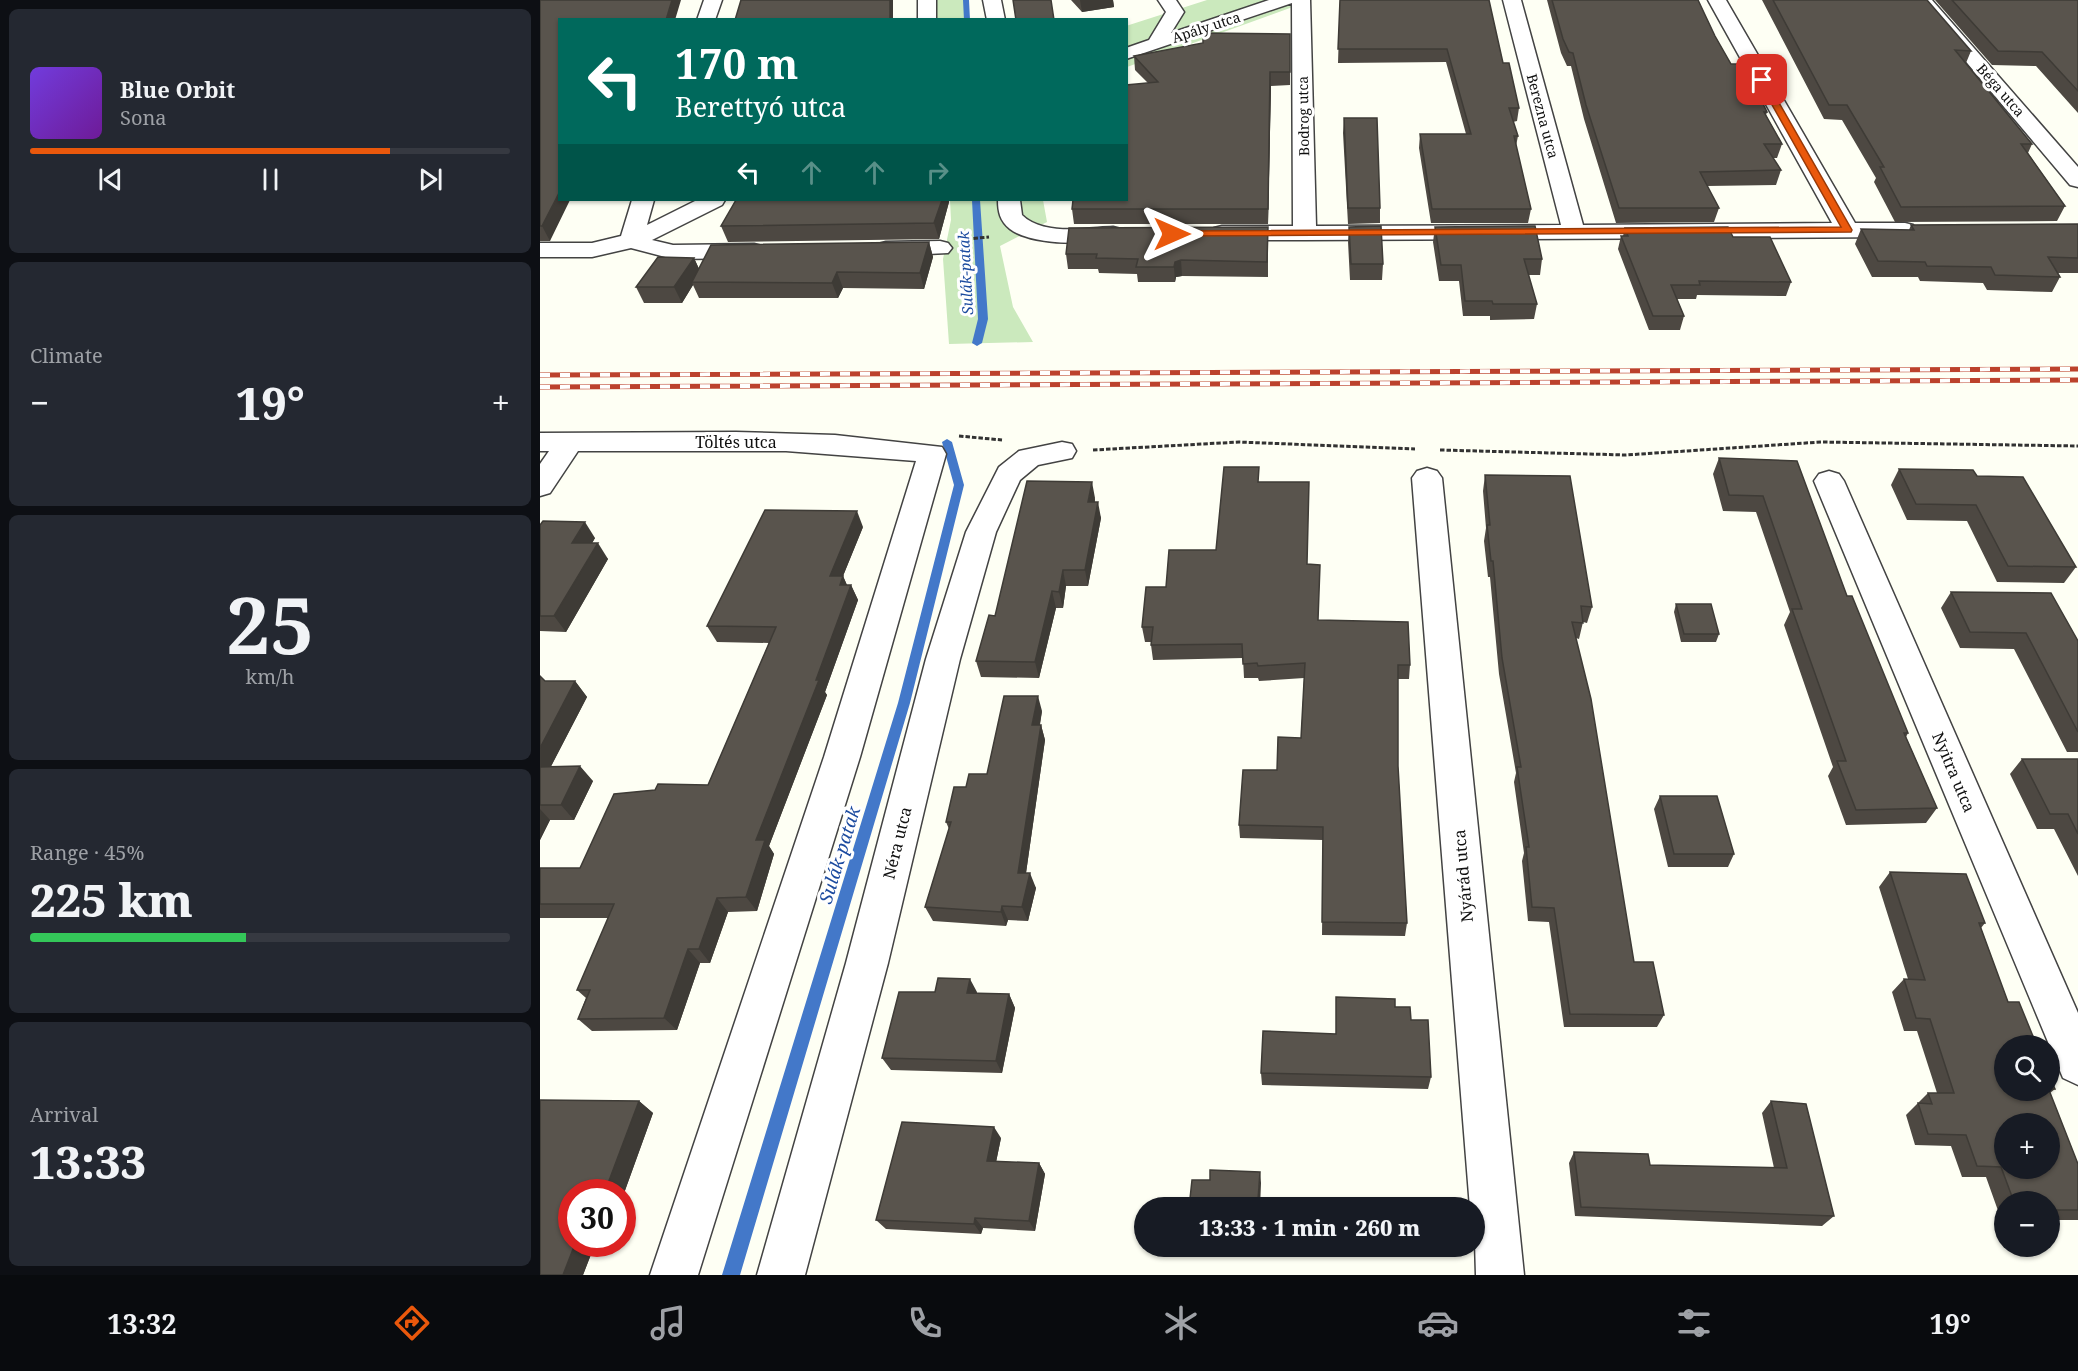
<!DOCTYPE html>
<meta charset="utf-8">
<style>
body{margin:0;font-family:"Noto Serif",serif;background:#242831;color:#f1f3f6;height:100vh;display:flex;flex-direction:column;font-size:22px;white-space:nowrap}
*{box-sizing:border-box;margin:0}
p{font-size:20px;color:#9ea1a6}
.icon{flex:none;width:33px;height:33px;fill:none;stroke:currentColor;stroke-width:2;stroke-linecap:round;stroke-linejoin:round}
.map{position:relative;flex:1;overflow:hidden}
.sheet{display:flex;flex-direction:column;gap:9px;padding:9px;background:#0d0f14;width:540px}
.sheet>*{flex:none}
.hud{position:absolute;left:18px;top:18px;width:570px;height:183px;border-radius:0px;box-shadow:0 2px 4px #0004;background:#00695c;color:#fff;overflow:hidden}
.buttons{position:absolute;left:1454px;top:1035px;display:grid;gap:12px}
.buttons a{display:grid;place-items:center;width:66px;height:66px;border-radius:50%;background:#171b24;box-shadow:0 2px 4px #0004;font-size:30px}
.speed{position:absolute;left:18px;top:1179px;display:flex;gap:12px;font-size:30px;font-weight:700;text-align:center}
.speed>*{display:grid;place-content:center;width:78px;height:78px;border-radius:50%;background:#171b24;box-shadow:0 2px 4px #0004;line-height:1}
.speed .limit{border:9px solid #d22;background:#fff;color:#111}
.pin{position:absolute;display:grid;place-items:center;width:51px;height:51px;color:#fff;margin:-26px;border-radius:12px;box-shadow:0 3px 9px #0006}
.me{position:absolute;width:66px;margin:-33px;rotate:90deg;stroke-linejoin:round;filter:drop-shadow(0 0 4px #0008)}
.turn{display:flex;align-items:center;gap:21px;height:126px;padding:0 18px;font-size:27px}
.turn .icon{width:78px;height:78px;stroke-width:2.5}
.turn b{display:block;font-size:42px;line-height:51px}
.lanes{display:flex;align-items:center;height:57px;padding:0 18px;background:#0003;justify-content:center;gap:30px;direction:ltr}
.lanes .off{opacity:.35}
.big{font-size:45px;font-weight:800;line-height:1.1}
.sheet .tile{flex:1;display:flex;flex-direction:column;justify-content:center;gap:9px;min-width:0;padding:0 21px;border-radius:9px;background:#242831}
.sheet .dial{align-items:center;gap:0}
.dial b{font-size:78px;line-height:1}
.song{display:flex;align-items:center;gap:18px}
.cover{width:72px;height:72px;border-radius:9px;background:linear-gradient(135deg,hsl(260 70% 55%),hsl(280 70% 35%))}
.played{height:6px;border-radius:3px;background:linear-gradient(90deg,#ea580c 75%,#363941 75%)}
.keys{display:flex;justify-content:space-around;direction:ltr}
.heat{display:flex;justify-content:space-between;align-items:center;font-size:33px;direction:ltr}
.charge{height:9px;border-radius:4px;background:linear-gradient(90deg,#34c759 45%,#363941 0)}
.trip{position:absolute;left:594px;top:1197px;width:351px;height:60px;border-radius:30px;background:#171b24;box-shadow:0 2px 4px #0004;font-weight:800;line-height:60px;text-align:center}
.menu{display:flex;height:96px;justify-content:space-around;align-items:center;background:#090b0e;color:#9ea1a6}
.menu .icon{width:42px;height:42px}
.menu .selected{color:#ea580c}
.menu b{font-size:27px;color:#f1f3f6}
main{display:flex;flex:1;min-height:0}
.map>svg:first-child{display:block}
.green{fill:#cbe9bd}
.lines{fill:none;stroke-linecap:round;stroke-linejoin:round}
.stream{fill:#4378c9;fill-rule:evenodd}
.minor-casing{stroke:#434343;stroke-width:3}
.path{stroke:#323232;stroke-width:3;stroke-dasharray:4.5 2;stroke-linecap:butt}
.minor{fill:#fff;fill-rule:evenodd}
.rail-casing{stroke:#bc422c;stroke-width:5}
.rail{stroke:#fff;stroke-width:4;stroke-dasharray:10;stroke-linecap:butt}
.wall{fill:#4d4842}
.shaded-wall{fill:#3e3b36}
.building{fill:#59544d;stroke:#3e3b36;stroke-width:1.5;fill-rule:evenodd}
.route{fill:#ea580c;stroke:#983908;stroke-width:1.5}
.labels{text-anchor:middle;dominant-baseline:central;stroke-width:6;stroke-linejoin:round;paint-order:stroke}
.far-street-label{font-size:14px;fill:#101010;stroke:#fff}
.far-water-label{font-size:15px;font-style:italic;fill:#1c4b9f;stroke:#fff}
.street-label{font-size:16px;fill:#101010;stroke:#fff}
.water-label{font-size:18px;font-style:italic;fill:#1c4b9f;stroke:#fff}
</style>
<main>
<section class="sheet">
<div class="tile">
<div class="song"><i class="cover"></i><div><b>Blue Orbit</b><p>Sona</p></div></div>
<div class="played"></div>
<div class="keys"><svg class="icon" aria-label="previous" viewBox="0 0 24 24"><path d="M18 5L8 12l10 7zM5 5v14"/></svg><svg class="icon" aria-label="pause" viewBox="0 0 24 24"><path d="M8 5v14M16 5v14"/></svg><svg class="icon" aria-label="next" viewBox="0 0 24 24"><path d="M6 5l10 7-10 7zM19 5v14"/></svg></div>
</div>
<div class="tile"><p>Climate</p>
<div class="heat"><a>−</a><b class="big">19°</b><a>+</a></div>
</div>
<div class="tile dial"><b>25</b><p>km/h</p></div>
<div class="tile"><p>Range · 45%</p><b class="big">225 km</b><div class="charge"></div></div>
<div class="tile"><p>Arrival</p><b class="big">13:33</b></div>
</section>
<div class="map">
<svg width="1538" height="1275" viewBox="0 0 1538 1275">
<rect width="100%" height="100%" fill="#fefff4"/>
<path class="green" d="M393 0H427L428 19H394Z
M667 0H772L587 67 586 26Z
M410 200H503L507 222 460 246 473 307 493 342 409 344 403 259 411 220Z"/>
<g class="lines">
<path class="stream" d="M423 0H429L430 20H424Z
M432 200H440L448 319 442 343 437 346 432 343 438 319Z
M407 439 412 442 424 485 370 703 200 1275H182L358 703 414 485 402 442Z"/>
<g class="minor-casing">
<path id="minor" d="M164 0H182L175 20H157Z
M378 0H396V20H378Z
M443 0H461L465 20H447Z
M618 0H636L644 12 631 33 729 0H770L776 226 1021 225 963 0H981L1043 225 1292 223 1168 0H1186L1315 223H1365L1373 225 1376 230 1373 235 1365 237 765 240H682L674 238 670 233 674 228 682 226H753L752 3 586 59V48L609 40 626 12Z
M1374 0H1392L1538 167V187L1530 185Z
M92 200H114L107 225 157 200H185L182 205 112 240 133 245 214 244 222 246 226 251 222 256 214 258 133 259 91 248 52 257H0V243H52L81 236Z
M458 200H480L482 215C503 236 546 228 573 227L581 229 585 234 581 239C556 245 492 246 470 229 460 221 458 212 458 200Z
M400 241 408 243 412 248 408 253 346 256 338 254 334 249 338 244 346 242Z
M196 432 295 435 402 447 406 454 320 757 158 1275H110L284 757 376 461 246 451H38L10 493 0 496V464L9 451H0V433Z
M522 442 532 444 536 451 532 458 498 465 480 480 456 532 420 659 348 963 265 1275H217L306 963 386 659 426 532 459 467 479 451Z
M887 468 897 471 902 478 984 1275H936L934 1208H930L872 478 877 471Z
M1289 471 1299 474 1304 481 1538 1013V1085L1523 1078 1274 481 1279 474Z"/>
</g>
<path class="path" d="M427 239 449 237
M419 436 462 440
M553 450 699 442 875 449
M900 450 1086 455 1281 442 1538 446"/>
<use href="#minor" class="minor"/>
<g class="rail-casing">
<path id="rail" d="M0 375 1538 369
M0 387 1538 380"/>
</g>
<use href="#rail" class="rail"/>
</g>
<path class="wall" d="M0 0 20 20 10 241H0Z
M531 0H573L574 7 542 12Z
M800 0 963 63 979 108 977 121 973 122 978 136 976 146 991 209 988 223H891L879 148 880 134H926L906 62 798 63Z
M1007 0H1158L1175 36 1191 64 1227 112 1226 115 1242 144 1237 158H1233L1241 170 1236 185 1167 186 1179 208 1174 222 1076 223 1044 119 1031 66H1027L1021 53Z
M1222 0H1387L1431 51 1426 63 1492 144 1488 153 1525 206 1517 221 1355 222 1334 182 1336 178 1302 120 1284 119Z
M1395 0H1538V113L1496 66 1452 65Z
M750 34V85L731 86 728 224H534L532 209 533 200H586L608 83 595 70 594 56Z
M804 118 840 208V223L808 224 803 133Z
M196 200H409V202L399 239 188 242 181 226Z
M1538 224V273H1518L1520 277 1512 292 1447 290 1443 283 1380 281 1378 277H1332L1315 244 1321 229 1369 230 1371 225Z
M809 227 843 264 842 280H810L808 242Z
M895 227 1002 259 1000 275H988L997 304 994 319 950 320V316H923L919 281H899L893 242Z
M1085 228 1193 237 1251 282 1246 296 1157 295 1156 299H1137L1144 316 1140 330H1109L1078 249 1081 236H1083Z
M389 242 393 257 384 289 303 288 298 298H159L153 285 142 303H104L96 287 154 258 159 269Z
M728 242V277L642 276 636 277 635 282H598L597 274 559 273 558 269H528L526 254Z
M1179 458 1257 461 1307 596 1368 733 1366 737 1397 808 1386 823 1306 825 1288 776 1293 767 1244 625 1250 612 1216 512 1183 511 1173 474Z
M1359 469 1437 476 1536 567 1524 583 1457 582 1427 521 1367 520 1351 485Z
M945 475 1052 607 1047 623 1043 622 1039 639 1036 638 1094 962 1124 1015 1117 1027H1024L1009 922 988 921 982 861 984 853 974 782 976 773 959 674 950 577H948L944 541 946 528 943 491Z
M719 482 767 564 778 620 870 665 869 679H858V766L867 923 865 936 782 935 783 840 700 838 699 825 761 738 764 678 719 681 718 678H704L703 658 613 660 611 645V642H605L602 627 626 587 676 550Z
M555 498V502L561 518 548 586H526L523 608H516L499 678 441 677 436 661 455 616Z
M0 525 55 538 52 543 68 559 26 632 0 631Z
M323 527 303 576 307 585H311L318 600 285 692 287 695 229 846 234 854 217 911 188 912 170 963H160L137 1030 52 1031 38 1019 46 998 37 990 69 918H0V868H40L168 785 229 643 177 642 167 626Z
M1411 592 1538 641V752H1527L1474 649 1420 648 1401 608Z
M1136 604 1179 634 1176 642H1141L1134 612Z
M0 676 5 681H35L47 697 11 766 53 781 34 820H10L0 840Z
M502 711 500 725H501L505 740 486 873 496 888 488 921 468 920 466 926 393 921 385 907 409 829 406 822 426 787 447 774Z
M1482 759H1538V876L1514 829H1497L1470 774Z
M1120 796 1194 854 1188 867H1128L1114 809Z
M1350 872 1445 923 1441 928 1468 1002 1509 1090V1075L1515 1089 1510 1093 1538 1164V1220H1509V1202H1464V1220L1461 1219 1446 1177H1422L1411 1146 1375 1145 1366 1115 1388 1093H1397L1377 1031H1364L1352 992 1364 979H1368L1339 887Z
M437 992V994H469L475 1008 462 1073 351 1070 342 1058Z
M855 1007 891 1077 888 1089 722 1085 721 1073 795 1034Z
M0 1100 99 1101 113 1113 83 1196 82 1192H32V1244H55L43 1275H0Z
M1231 1101 1294 1216 1282 1226 1035 1216 1029 1163 1034 1152 1110 1165 1234 1168 1222 1113Z
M461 1138 456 1162 499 1163 505 1174 495 1231 443 1228 441 1234 346 1229 336 1220Z"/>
<path class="shaded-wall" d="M132 0H141L135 20H126Z
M350 0H353V20H350Z
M540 0H573L574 7 542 12Z
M730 72 731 86 728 224V209Z
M20 191V200H30L10 241 2 226Z
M402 200H409V202L399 239 394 223Z
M389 242 393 257 384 289 380 273Z
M154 258 161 273 152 282 153 285 142 303 134 287Z
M641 260 642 276 636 277 635 282 634 267 635 262Z
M297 272 303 288 298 298 292 283Z
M552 482 555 498 551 518 548 502Z
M558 502 561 518 548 586 545 570Z
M317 511 323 527 303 576 309 590 311 585 318 600 285 692 287 695 229 846 234 854 217 911 206 897 216 840 290 576Z
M45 522 55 538 43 559 32 543Z
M58 543 68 559 26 632 14 616Z
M523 570 526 586 523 608 519 592Z
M512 591 516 608 499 678 495 662Z
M35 681 47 697 3 782 0 778V748Z
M498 696 502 711 497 740 492 725Z
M501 725 505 740 484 887 478 873Z
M40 766 53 781 34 820 21 805Z
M0 809 10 820 0 840Z
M490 873 496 888 488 921 482 907Z
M177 898 188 912 170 963 159 949Z
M462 906 468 920 466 926 461 912Z
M148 949 160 963 137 1030 124 1018Z
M430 979 437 992 434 1006 427 993Z
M469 994 475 1008 462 1073 456 1061Z
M99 1101 113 1113 83 1196 82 1192H78L67 1186Z
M454 1127 461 1138 454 1172 447 1161Z
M499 1163 505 1174 495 1231 489 1221Z
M720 1172 721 1183 720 1208 718 1200Z
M56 1186 66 1192H54Z
M435 1218 443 1228 441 1234 434 1224Z
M35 1244H55L43 1275H23Z"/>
<path class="building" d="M0 0H132L126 20H20V191L2 226H0Z
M201 0H350V20H195Z
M473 0H511L514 20H476Z
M800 0H949L963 63H969L979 108H969L978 136H974L991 209H892L880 134H931L907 49H798Z
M1012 0H1158L1175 36 1191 64H1204L1227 112H1224L1242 144H1224L1241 170 1160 172 1179 208H1079L1046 105 1033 53 1029 52 1023 39Z
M1233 0H1387L1431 51 1415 50 1492 144H1481L1525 206 1361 207 1340 167H1344L1307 105H1289Z
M1412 0H1538V91L1502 52 1458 51Z
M663 33 750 34V72H730L728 209H532L533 200H586V85L618 82 594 56 663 43Z
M804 118H837L840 208H808Z
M196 200H402L394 223 181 226Z
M1538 224V258L1508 257 1520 277 1455 275 1451 267 1387 266 1385 262 1338 261 1321 229 1374 230 1371 225Z
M841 226 843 264H811L809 227Z
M995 226 1002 259H984L997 304H953L952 301H925L921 265H901L895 227Z
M728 227 727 262 641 260 635 262 634 267H596L598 259 556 258 557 254H526L529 228Z
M1188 227 1193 237H1230L1251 282 1159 281 1160 285H1131L1144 316H1113L1081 236H1088L1085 228Z
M389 242 380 273 297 272 292 283 152 282 171 245Z
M118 257 154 258 134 287H96Z
M1179 458 1257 461 1307 596H1312L1368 733H1364L1397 808 1316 810 1297 761H1306L1252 609H1262L1223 496 1189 495Z
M684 467H719L718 482H769L767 564 780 565 778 620 868 622 870 665H858V766L867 923 782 922 783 827 699 825 703 770H737L738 737 761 738 765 663 718 666 717 663 703 664 702 644 611 645 613 627H602L606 587H626L629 550H676Z
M1359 469 1433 470 1437 476 1483 477 1536 567 1468 566 1436 505 1376 504Z
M945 475 1030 476 1052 607 1041 606 1043 623 1032 622 1051 699 1094 962H1113L1124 1015 1030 1014 1014 908 992 907 986 847H989L977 767H981L962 658 953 561H951L947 525H950Z
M487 481 552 482 548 502H558L545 570H523L519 592 512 591 495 662 436 661 449 615 455 616Z
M225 510 317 511 290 576H303L300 585H311L276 680H279L216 840H225L206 897 177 898 159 949H148L124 1018 38 1019 50 990H37L74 904H0V868H40L74 794 115 790 118 784 168 785 236 627 167 626Z
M3 521 45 522 32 543H58L14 616H0V525Z
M1411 592 1511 593 1538 641V732L1486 633 1430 632Z
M1136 604H1171L1179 634H1144Z
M0 676 5 681H35L0 748Z
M464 696H498L492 725H501L478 873H490L482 907 462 906 461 912 385 907 411 822H406L414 787H426L429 774H447Z
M1482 759H1538V834L1528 814H1510Z
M40 766 21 805H0V767Z
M1120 796H1177L1194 854H1134Z
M1350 872 1426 874 1445 923H1439L1468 1002H1479L1497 1046H1464V1090H1509L1538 1164V1210H1509V1202H1474L1461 1167 1437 1166 1426 1135 1388 1134 1378 1103 1392 1104 1388 1093H1414L1390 1019 1376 1018 1364 979 1385 980ZM1464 1124H1509V1168H1464Z
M398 978 430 979 427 993 469 994 456 1061 342 1058 359 992H395Z
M796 997 855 999V1007H870L871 1020H888L891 1077 721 1073 723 1031 796 1034Z
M1509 1075 1515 1089H1509Z
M0 1100 99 1101 67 1186H56L54 1192H32V1244H35L23 1275H0Z
M1231 1101 1266 1104 1294 1216 1041 1207 1034 1152 1108 1154 1110 1165 1247 1168Z
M362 1122 454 1127 447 1161 499 1163 489 1221 435 1218 434 1224 336 1220Z
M670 1170 720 1172 718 1200 741 1201 740 1208H649L652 1180H670Z"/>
<path class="route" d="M1222 77 1226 80 1312 230 1311 232 632 236 627 234 632 231 1301 227 1218 80Z"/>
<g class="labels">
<g class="far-street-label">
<text transform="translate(666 27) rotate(-18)">Apály utca</text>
<text transform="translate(1461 90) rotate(49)">Béga utca</text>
<text transform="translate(763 116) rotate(-91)">Bodrog utca</text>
<text transform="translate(1003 116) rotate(75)">Berezna utca</text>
</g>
<g class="far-water-label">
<text transform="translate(425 273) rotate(-93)">Sulák-patak</text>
</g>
<g class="street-label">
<text x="196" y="442">Töltés utca</text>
<text transform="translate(1414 772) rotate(67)">Nyitra utca</text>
<text transform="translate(357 843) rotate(-76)">Néra utca</text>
<text transform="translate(923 876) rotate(-95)">Nyárád utca</text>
</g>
<g class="water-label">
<text transform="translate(299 855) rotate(-73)">Sulák-patak</text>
</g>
</g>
</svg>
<div class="buttons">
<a><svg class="icon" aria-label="search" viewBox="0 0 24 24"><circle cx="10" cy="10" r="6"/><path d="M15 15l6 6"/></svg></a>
<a>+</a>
<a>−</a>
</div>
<div class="speed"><div class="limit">30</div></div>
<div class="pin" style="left:1222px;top:80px;background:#d93025"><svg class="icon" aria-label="arrive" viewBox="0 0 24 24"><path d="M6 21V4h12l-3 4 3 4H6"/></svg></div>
<svg class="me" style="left:632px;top:234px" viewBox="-20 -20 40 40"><path d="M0-17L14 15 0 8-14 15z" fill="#ea580c" stroke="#fff" stroke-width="4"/></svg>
<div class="trip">13:33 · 1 min · 260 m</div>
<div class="hud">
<div class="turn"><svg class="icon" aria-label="left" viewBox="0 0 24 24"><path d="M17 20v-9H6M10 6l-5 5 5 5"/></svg><div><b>170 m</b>Berettyó utca</div></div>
<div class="lanes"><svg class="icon" aria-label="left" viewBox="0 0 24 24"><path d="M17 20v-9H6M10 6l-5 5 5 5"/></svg><svg class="icon off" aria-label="ahead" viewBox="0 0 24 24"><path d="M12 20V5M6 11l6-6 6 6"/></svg><svg class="icon off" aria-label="ahead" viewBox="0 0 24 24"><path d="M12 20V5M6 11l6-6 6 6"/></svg><svg class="icon off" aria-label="right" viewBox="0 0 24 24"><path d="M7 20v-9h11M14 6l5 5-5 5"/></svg></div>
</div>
</div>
</main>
<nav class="menu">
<b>13:32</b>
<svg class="icon selected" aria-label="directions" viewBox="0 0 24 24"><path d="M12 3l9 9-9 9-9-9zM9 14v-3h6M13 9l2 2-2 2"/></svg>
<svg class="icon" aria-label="music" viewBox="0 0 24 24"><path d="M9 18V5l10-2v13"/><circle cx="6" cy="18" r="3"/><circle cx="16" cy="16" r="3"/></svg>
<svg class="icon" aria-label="phone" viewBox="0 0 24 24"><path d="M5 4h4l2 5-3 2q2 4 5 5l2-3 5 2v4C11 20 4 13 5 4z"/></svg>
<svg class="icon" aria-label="climate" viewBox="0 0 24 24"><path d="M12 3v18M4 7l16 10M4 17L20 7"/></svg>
<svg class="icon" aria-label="car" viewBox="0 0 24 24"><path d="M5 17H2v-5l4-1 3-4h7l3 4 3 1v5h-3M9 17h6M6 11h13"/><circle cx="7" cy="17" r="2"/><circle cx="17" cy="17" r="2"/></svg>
<svg class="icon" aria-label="filters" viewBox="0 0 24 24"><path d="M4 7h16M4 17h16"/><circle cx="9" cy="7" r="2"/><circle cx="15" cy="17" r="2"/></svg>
<b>19°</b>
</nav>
